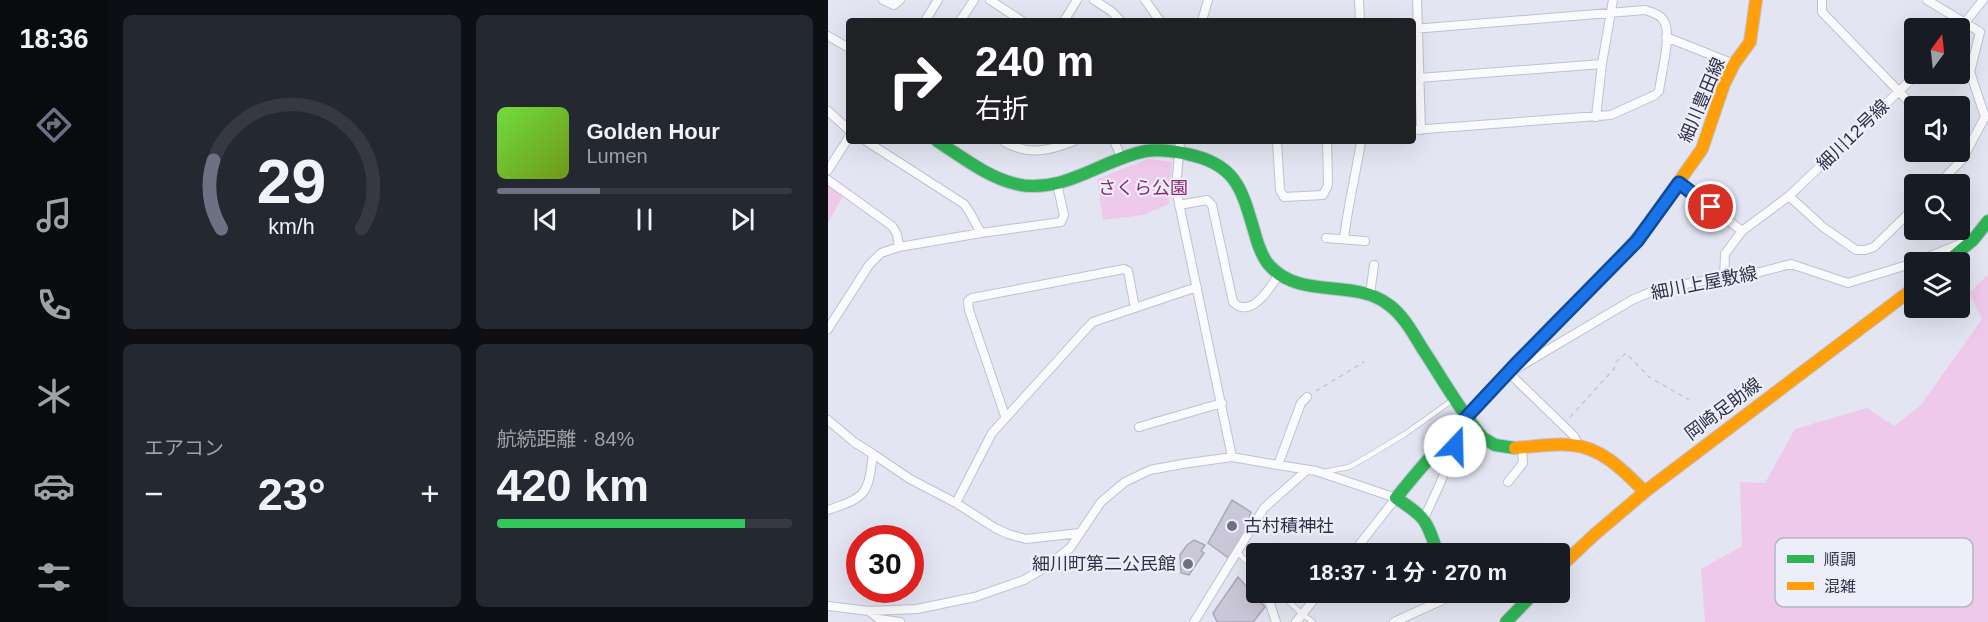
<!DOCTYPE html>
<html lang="ja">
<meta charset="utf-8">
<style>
body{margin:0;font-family:Helvetica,"Noto Sans JP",sans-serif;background:#242831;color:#f1f3f6;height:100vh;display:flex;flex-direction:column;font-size:22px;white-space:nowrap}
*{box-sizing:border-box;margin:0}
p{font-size:20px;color:#9ea1a6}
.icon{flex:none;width:33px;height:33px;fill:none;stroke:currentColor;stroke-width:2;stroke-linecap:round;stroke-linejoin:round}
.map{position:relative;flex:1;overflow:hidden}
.sheet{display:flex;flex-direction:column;gap:15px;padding:15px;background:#0d0f14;width:720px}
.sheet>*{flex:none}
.guide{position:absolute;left:18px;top:18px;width:570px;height:126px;border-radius:6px;box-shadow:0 6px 24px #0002;background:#202124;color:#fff;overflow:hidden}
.needle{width:39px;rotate:15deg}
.tools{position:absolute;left:1076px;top:18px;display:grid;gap:12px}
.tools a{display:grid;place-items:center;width:66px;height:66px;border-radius:6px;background:#171b24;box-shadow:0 6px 24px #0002;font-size:30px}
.speed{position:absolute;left:18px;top:525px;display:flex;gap:12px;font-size:30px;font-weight:700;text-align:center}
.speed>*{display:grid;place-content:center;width:78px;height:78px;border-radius:50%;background:#171b24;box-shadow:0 6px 24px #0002;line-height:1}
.speed .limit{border:9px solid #d22;background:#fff;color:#111}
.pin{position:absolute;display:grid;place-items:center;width:51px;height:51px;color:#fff;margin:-26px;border:3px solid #fff;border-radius:50%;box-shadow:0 2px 6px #0007}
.me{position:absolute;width:66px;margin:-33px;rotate:21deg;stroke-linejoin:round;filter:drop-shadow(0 0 4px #0008)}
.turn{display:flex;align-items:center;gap:21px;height:126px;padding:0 30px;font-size:27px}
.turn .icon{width:78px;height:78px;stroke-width:2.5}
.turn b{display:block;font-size:42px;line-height:51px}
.big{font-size:45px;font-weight:700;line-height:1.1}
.sheet .widget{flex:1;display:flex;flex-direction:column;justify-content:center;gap:9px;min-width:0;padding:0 21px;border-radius:9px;background:#242831}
.sheet .dial{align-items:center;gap:0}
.dial svg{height:156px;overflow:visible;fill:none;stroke:#363941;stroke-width:7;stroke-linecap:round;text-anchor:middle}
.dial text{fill:#f1f3f6;stroke:none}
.song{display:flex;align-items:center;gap:18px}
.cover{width:72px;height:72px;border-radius:9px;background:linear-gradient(135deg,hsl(100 70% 55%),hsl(80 70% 35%))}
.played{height:6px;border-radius:3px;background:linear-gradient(90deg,#6e7184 35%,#363941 35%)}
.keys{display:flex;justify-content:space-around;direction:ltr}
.heat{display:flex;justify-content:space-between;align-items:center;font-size:33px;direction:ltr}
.charge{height:9px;border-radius:4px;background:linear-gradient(90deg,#34c759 84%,#363941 0)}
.sheet .tiles{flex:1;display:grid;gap:15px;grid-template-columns:repeat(2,1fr)}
.trip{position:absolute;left:418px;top:543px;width:324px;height:60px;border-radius:6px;background:#171b24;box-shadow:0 6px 24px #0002;font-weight:700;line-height:60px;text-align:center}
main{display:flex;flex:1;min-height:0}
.menu{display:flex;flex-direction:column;width:108px;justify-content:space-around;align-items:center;background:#090b0e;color:#9ea1a6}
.menu .icon{width:42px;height:42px}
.menu .active{color:#6e7184}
.menu b{font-size:27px;color:#f1f3f6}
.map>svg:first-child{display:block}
.green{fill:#efc9e9}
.building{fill:#cac7d8;stroke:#aba8b8;stroke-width:1.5}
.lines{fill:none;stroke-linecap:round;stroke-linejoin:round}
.lane-casing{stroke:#bfc1d2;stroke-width:6}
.street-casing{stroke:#bfc1d2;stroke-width:10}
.fast-casing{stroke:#bfc1d2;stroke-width:14}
.slow-casing{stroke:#bfc1d2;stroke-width:14}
.path{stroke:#c6c7cd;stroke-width:1.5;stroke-dasharray:4.5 4.5;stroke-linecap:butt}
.lane{stroke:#fbfbfd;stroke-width:4.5}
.street{stroke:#fbfbfd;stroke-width:8}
.fast{stroke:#30b455;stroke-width:12}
.slow{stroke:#ff9f0a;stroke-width:12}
.route-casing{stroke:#114b97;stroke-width:15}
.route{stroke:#1a73e8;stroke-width:10}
.poi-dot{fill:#6e7184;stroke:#eceefa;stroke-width:2}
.labels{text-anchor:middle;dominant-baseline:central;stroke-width:4.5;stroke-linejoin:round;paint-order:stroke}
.street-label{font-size:18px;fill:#2f3249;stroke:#eceefa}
.park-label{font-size:18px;fill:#8e2575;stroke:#eceefa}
.poi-label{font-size:18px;fill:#2f3249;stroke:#eceefa;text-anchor:start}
.key{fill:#eceefa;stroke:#b3b6c5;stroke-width:1.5}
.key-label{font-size:16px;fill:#2f3249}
</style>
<main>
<nav class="menu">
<b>18:36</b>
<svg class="icon active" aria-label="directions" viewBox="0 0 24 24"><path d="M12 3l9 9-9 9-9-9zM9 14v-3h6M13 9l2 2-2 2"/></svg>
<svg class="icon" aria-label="music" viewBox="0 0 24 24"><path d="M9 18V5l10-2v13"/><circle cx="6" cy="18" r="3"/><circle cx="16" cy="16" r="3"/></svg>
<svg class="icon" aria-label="phone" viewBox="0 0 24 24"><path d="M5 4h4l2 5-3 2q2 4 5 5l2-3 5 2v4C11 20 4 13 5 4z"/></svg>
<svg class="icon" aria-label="climate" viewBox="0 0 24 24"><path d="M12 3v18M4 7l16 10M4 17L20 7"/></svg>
<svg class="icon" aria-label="car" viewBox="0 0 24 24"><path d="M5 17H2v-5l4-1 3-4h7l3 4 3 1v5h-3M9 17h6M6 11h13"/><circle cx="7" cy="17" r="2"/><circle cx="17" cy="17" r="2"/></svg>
<svg class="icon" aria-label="filters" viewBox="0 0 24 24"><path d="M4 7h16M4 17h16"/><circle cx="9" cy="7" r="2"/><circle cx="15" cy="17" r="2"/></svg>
</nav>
<section class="sheet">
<div class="tiles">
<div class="widget dial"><svg viewBox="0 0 100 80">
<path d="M14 69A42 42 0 1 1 86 69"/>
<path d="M14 69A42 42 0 0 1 10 34" stroke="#6e7184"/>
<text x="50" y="56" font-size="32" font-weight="700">29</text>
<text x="50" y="72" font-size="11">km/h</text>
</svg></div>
<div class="widget">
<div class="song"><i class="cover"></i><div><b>Golden Hour</b><p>Lumen</p></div></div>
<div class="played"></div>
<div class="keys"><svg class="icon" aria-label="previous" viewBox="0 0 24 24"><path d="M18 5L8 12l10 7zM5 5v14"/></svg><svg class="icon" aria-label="pause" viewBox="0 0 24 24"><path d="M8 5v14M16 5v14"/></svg><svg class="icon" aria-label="next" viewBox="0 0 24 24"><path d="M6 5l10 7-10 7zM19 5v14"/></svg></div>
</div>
<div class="widget"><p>エアコン</p>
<div class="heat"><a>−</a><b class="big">23°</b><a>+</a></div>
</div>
<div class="widget"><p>航続距離 · 84%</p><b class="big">420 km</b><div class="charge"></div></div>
</div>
</section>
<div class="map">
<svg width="1160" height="622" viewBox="0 0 1160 622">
<rect width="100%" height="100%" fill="#e3e5f2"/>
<path class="green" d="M320 159 344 162 341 204 315 215 275 220 269 179Z
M0 182 16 194 0 223Z
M1160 275V622H877L873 569 914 546 912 482 937 483 967 429 1039 408 1066 426 1092 406 1154 319 1141 293Z"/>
<path class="building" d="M404 500 423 512 416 540 402 559 380 543Z
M366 540 377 545 373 551 376 553 361 575 353 573 352 555 359 545Z
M410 577 437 607 425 622H389L385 613Z"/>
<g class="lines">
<g class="lane-casing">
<path id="lane" d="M496 472 521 467 539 457 577 434 626 399
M410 553 429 571
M451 592 474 614 485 622"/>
</g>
<g class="street-casing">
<path id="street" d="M55 0 66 5 72 0
M162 0 194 21
M266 0 283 11 293 21
M317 0 332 21
M531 0 532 21
M589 0 593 130
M994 0V12L1086 107
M1099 0 1152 32 1142 72 1157 117 1134 160 1110 184
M97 21 110 0
M132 21 146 0
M236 21 249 0
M374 21 380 0
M585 29 817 10C824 12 834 15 837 23 843 38 833 75 831 91L827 95 783 115 585 130
M1131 30 1155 0
M0 36 21 48
M838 37 906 64
M591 78 774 64
M0 111 21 130
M768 117 774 64 785 0
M38 141 136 204 141 211 153 233
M175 141C199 156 221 151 246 141
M286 141 294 159
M352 141 348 189 404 457
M449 141 452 190 456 197 495 195 500 185 499 141
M0 170 21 137
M0 180 64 226 69 234 71 247
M851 183 914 231
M961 196 995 227 1028 250H1037L1046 247 1086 208
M351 205 379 200 384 205 405 302C423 320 443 287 451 274
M498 238 537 241
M516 238C520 205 528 174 533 141
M1088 262 1139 241
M896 279 897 254 914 231 961 196 1089 74
M542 294 546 265
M0 329 41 265 53 253 71 247 153 233 233 222 236 215 229 184
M177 416 141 310 140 301 144 298 296 269 300 271 307 308
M0 420 26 442 45 454
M311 427 394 403
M751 446 746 436 681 373 804 300 832 288 932 272 963 264 1020 283 1086 263
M450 465 473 403 479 397
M680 482 695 463 694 448
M128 503 164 433 260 327 265 322 369 287
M0 510C39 497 40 494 45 454L82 479 128 503 167 528 180 534 198 539 252 533
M596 518C610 489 624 460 630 428
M438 592 448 622
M0 606 41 611 89 609 147 597 196 580 218 567 242 548 273 502 297 482 322 470 354 464 404 457 450 465 488 471 568 498 524 554
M41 611 51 619 72 622
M366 622 436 508 479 470
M468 622 492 592
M566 622 630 593"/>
</g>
<g class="fast-casing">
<path id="fast" d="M109 141C134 157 159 177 188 184 236 195 274 159 318 151 331 149 346 151 359 154 409 164 414 190 427 234 430 245 434 258 442 266 473 300 527 278 561 305 575 315 585 333 594 348 614 378 632 411 655 438L667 445 687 448
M1119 262 1145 240 1160 221
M610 554C598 520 599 518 568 498 617 437 671 381 726 325 761 289 799 255 828 214
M678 622 707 592"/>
</g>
<g class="slow-casing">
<path id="slow" d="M828 214 874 149 896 84 906 64 922 42 928 0
M687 448C705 447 724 443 743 445 773 447 795 470 816 491
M732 567 766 535 819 490 1086 288
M630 592H631"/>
</g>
<path class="path" d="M488 391 536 362
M742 417 786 369 788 362 798 353 821 377 861 400"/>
<use href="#lane" class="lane"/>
<use href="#street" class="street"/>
<use href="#fast" class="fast"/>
<use href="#slow" class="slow"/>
</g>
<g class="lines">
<g class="route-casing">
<path id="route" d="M627 446 631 425 688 364 809 241 851 183 883 207"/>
</g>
<use href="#route" class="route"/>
</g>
<g class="poi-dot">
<circle cx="404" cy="526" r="6"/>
<circle cx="360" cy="564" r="6"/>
</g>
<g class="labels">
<g class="street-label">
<text transform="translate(874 100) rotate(-67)">細川豊田線</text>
<text transform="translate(1025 135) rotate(-44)">細川12号線</text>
<text transform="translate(876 283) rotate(-11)">細川上屋敷線</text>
<text transform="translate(895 409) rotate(-37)">岡崎足助線</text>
</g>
<g class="park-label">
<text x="315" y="188">さくら公園</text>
</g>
<g class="poi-label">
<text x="416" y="526">古村積神社</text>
<text x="348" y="564" text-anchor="end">細川町第二公民館</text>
</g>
</g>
<rect x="947" y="538" width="198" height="69" rx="9" class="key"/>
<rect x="959" y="555" width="27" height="8" fill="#30b455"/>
<rect x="959" y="582" width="27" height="8" fill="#ff9f0a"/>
<g class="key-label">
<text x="996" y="565">順調</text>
<text x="996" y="592">混雑</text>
</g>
</svg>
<div class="tools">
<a><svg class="needle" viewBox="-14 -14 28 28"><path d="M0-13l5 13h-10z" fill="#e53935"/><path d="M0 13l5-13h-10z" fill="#9ea1a6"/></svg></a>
<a><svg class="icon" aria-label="sound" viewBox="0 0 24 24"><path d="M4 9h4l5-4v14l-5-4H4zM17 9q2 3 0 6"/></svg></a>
<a><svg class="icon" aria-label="search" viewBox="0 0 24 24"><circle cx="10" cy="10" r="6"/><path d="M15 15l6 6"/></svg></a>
<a><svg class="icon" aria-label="layers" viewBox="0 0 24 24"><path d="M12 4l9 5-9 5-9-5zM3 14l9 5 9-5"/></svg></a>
</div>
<div class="speed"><div class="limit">30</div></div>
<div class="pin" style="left:883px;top:207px;background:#d93025"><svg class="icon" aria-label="arrive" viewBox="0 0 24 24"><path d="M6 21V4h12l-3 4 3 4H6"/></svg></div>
<svg class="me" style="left:627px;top:446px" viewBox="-20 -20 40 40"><circle r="19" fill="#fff"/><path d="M0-13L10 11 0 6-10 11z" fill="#1a73e8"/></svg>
<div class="trip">18:37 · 1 分 · 270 m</div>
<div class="guide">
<div class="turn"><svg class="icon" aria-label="right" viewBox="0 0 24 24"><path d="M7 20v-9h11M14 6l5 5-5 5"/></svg><div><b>240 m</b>右折</div></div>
</div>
</div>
</main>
